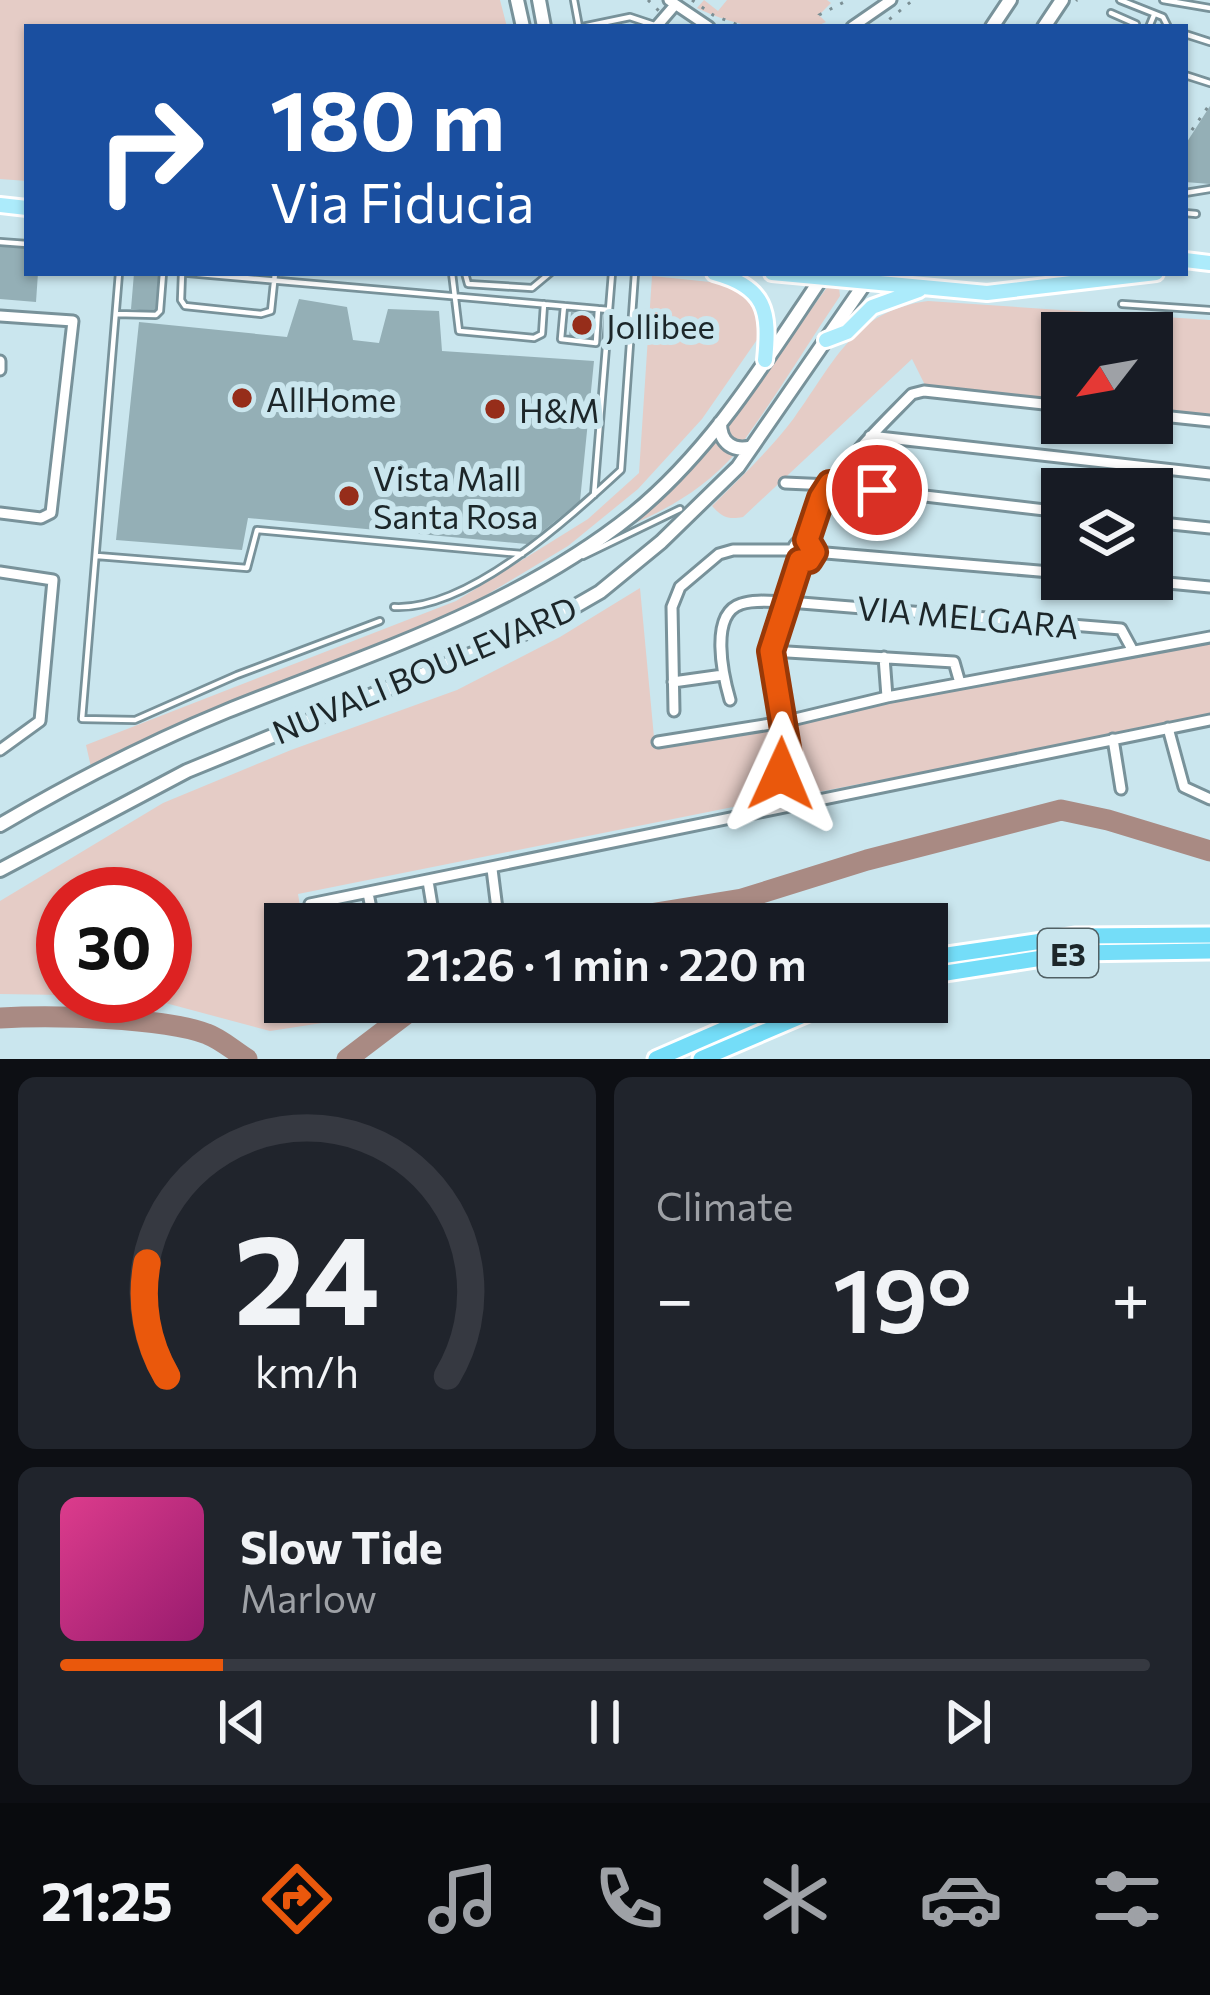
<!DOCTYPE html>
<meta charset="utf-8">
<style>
body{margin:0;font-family:Commissioner,sans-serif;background:#20242c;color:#f1f3f6;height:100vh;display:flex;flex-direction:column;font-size:45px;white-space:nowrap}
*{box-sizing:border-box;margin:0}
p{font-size:39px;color:#9ea1a6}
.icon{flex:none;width:66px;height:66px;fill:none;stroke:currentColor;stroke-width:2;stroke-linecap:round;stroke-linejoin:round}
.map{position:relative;height:1059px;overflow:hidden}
.side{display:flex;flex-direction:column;gap:18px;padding:18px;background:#0d0f14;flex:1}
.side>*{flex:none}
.hud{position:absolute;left:24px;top:24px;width:1164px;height:252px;border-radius:0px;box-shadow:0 3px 9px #0004;background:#1a4fa0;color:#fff;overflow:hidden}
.needle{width:78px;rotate:239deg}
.controls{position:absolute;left:1041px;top:312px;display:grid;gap:24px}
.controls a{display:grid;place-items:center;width:132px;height:132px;border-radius:0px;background:#171b24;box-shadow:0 3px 9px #0004;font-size:60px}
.speed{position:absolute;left:36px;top:867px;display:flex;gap:24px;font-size:60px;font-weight:700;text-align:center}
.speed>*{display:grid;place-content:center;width:156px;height:156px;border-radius:50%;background:#171b24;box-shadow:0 3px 9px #0004;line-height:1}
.speed .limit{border:18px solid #d22;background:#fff;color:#111}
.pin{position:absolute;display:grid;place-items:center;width:102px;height:102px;color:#fff;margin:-51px;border:6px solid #fff;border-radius:50%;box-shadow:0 3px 12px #0007}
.me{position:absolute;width:132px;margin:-66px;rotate:1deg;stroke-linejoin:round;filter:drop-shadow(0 0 9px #0008)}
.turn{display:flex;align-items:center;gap:42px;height:252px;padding:0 48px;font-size:54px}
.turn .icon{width:156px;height:156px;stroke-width:2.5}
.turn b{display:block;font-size:84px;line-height:102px}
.big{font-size:90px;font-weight:600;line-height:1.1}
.side .card{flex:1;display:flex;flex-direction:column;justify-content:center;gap:18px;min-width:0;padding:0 42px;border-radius:18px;background:#20242c}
.side .dial{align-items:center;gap:0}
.dial svg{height:312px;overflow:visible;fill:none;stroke:#363941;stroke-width:7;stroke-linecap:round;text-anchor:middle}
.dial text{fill:#f1f3f6;stroke:none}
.song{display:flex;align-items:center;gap:36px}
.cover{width:144px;height:144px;border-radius:18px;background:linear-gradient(135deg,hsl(330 70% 55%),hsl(320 70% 35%))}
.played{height:12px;border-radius:6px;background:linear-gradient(90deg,#ea580c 15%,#363941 15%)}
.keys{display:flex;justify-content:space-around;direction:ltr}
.heat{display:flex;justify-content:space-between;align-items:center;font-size:66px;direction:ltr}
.side .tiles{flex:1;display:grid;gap:18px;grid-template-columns:1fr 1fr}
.card:last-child{grid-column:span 2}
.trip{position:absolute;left:264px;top:903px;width:684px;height:120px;border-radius:0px;background:#171b24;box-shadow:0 3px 9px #0004;font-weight:600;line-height:120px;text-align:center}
.tabs{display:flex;height:192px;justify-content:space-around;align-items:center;background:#090b0e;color:#9ea1a6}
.tabs .icon{width:84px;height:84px}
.tabs .selected{color:#ea580c}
.tabs b{font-size:54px;color:#f1f3f6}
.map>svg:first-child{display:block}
.green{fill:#e5ccc6}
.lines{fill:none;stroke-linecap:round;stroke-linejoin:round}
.river{stroke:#a98a83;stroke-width:21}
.building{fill:#94afb6}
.lane-casing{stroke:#78929a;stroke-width:10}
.street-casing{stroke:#78929a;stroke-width:15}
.secondary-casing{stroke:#78929a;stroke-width:18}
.primary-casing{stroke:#fff;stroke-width:20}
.highway-casing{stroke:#fff;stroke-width:21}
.path{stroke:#7b8f94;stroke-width:3;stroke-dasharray:3 9;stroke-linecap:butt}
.lane{stroke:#fff;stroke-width:4.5}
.street{stroke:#fff;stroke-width:9}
.secondary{stroke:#fff;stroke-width:12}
.primary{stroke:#acebfb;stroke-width:14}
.highway{stroke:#74ddf8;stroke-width:15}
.route-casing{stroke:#983908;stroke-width:30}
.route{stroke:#ea580c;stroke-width:21}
.poi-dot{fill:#962d1a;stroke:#cae6ee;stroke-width:4.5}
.labels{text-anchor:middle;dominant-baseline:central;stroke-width:12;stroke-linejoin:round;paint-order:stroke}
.shield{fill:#cae6ee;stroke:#506064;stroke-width:3}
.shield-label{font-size:30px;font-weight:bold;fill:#1c2629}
.poi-label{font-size:33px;fill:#1c2629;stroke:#cae6ee;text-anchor:start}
.street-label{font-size:33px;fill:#1c2629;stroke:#cae6ee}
</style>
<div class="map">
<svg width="1210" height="1059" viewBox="0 0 1210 1059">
<rect width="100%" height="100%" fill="#cae6ee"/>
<path class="green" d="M0 0H500L507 27H27V181L0 179Z
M704 0 718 11 727 0H827L831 3 819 15 826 22C789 39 731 25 697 8Z
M652 276 730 284 758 303 761 334 702 419 638 489 568 546 483 597 400 637 216 707 91 767 86 745 456 601 588 519 639 473Z
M828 286 839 287 840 296C808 343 779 392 745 439L736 442 726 426Z
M928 301 1210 320V414L1152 408V333H1062V399L925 385 912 359 743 517C728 520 722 517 712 506 740 478 770 450 794 418 834 363 853 311 928 301Z
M716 437 723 449 735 454C704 488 671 508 628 526L673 486Z
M640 588 655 748 767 726 777 727C791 758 769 788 743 805L298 894 303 924H285V1002H318L322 1023 270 1031 143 997 94 996H165V894H63V995L0 994V901L163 803 291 750 457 690 560 637Z
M1210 642V716L808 794 805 791 796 754 795 721Z"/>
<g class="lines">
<path class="river" d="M588 924 742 899 867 860 1061 810 1108 820 1210 851
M0 1018C49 1015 163 1017 207 1034 221 1039 234 1051 247 1059
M347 1059 422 1002"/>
</g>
<path class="building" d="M1210 106V184L1185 182V145Z
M0 244 27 246V273H38L36 302 0 299Z
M134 273 159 275 156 312 131 309Z
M299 299 347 307 353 340 379 343 388 309 439 311 442 351 594 361 580 501 527 544 248 518 242 550 116 540 139 322 287 337Z
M571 312 596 314 593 339 569 337Z"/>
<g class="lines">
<g class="lane-casing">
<path id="lane" d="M574 0 579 27
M1120 0 1163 17 1168 27
M1163 0 1210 8
M1111 13 1136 24
M582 27 630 17 657 26
M1149 27 1154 15
M1185 34 1210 42
M1185 75 1210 83
M1185 193 1210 189
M1185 213 1196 214
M0 242 27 244
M119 273 82 719 135 720 237 675 380 621
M182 273 181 300 185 306 261 314 271 311 275 273
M188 273 609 310
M452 273 459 331 534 338 542 334 544 304
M465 273 468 284 532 288 550 273
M1122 304 1210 310
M564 306 561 339 596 343 598 309
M116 314 156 315 160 311 163 273
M594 495 612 273
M97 556 247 568 257 530 522 554
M583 556 680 509
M394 607C468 611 569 518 621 470L635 273"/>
</g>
<g class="street-casing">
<path id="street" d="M669 0 709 27
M656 27 675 5
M852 27 891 0
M0 316 73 321 51 513 41 518 0 513
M0 361V370
M1152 415 1210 421
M870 436 1210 474
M785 483 830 485 1062 512
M1152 522 1210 528
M807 540C830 472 863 444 912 394L924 391 1062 406
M793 551a11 11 0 1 1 22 0a11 11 0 1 1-22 0Z
M814 552 1062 573
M0 572 53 580 40 721 0 750
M1126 579 1210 587
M771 651 954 662 960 683
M884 657 887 697
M673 682 723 675
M730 700C723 676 709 614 741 604 755 599 774 602 789 602L1121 629 1133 651
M674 711 672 607 680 587 719 554 733 550H793
M1168 728 1184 787 1210 799
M1113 739 1121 789
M658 742 783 722 887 697 1210 637
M799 806 771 651 800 561
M749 814 789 760
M492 869 497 909
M428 881 435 924
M368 893 374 924
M313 924 310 904 1210 720
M327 1002 340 1007 349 1002"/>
</g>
<g class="secondary-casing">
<path id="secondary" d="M517 0 523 27
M539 0 544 27
M992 27 1010 0
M1044 27 1062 0
M720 423C720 443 733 452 752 447
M0 825C73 782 149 743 227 711 368 654 513 610 633 514 713 449 768 357 825 273
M0 870 187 771 541 626 600 592 661 542 738 467 872 273"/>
</g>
<g class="primary-casing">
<path id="primary" d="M0 205 27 208
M1185 260 1210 263
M714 273C766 287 770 311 765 360
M772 273 987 293 1156 273
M826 340 847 332 872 307 919 290"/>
</g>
<g class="highway-casing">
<path id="highway" d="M927 958 1076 936 1210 935
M927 976 1074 953 1210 951
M656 1059 787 1002
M701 1059 834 1002"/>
</g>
<path class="path" d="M648 0 659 11
M692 0 713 15 743 27
M1076 1 1077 0
M818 27 819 15 848 0
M880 27 913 0
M1185 140 1210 104"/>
<use href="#lane" class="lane"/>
<use href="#street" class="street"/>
<use href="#secondary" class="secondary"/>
<use href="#primary" class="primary"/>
<use href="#highway" class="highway"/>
</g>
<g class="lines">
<g class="route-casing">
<path id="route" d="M781 774 789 760 771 651 800 561 809 560 814 552 807 540 821 498 830 484 877 490"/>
</g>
<use href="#route" class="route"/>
</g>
<g class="poi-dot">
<circle cx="582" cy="325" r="12"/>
<circle cx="242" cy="398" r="12"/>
<circle cx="495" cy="409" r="12"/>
<circle cx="349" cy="496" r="12"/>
</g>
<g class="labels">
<rect class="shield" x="1038" y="929" width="60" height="48" rx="9"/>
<g class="shield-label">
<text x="1068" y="953">E3</text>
</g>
<g class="poi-label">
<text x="606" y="325">Jollibee</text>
<text x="266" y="398">AllHome</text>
<text x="519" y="409">H&amp;M</text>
<text x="373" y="477">Vista Mall<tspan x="373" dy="38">Santa Rosa</tspan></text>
</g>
<g class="street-label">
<text transform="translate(968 616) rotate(5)">VIA MELGARA</text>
<text transform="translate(424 669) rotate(-23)">NUVALI BOULEVARD</text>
</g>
</g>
</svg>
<div class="controls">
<a><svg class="needle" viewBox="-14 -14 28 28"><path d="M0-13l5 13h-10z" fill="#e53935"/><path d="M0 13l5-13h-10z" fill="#9ea1a6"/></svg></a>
<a><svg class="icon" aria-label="layers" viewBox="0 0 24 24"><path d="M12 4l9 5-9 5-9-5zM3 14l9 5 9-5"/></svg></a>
</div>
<div class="speed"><div class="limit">30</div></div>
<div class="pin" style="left:877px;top:490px;background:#d93025"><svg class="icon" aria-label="arrive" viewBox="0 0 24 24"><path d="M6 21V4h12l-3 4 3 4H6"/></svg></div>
<svg class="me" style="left:781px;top:774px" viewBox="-20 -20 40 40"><path d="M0-17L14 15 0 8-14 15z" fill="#ea580c" stroke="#fff" stroke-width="4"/></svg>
<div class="trip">21:26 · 1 min · 220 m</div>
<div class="hud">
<div class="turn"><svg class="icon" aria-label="right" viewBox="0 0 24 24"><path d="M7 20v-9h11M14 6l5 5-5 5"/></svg><div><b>180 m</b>Via Fiducia</div></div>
</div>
</div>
<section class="side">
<div class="tiles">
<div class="card dial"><svg viewBox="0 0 100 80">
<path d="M14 69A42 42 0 1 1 86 69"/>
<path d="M14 69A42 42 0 0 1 9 40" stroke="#ea580c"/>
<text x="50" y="56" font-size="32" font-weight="700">24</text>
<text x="50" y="72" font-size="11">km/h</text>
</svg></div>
<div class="card"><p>Climate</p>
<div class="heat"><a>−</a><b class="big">19°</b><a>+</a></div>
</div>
<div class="card">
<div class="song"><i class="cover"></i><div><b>Slow Tide</b><p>Marlow</p></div></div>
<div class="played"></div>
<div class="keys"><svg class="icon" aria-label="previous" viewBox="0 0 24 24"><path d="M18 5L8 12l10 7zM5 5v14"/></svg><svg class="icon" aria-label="pause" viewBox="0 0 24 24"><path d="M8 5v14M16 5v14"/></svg><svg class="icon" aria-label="next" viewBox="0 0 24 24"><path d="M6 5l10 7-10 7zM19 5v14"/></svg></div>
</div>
</div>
</section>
<nav class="tabs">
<b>21:25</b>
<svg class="icon selected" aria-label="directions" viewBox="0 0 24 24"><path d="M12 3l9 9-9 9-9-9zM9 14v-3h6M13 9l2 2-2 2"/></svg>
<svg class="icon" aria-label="music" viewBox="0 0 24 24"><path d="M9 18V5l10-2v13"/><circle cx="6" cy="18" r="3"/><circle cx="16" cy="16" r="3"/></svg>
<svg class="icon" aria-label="phone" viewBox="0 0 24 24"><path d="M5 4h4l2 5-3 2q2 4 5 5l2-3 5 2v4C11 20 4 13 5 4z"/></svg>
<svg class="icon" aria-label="climate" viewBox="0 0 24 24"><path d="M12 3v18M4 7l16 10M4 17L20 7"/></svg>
<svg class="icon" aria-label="car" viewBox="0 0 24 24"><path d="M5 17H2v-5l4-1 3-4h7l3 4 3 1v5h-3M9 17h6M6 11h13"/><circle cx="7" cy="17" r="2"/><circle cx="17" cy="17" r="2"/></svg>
<svg class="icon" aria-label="filters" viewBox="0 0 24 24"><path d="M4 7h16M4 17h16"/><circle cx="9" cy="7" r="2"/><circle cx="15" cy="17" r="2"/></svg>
</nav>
